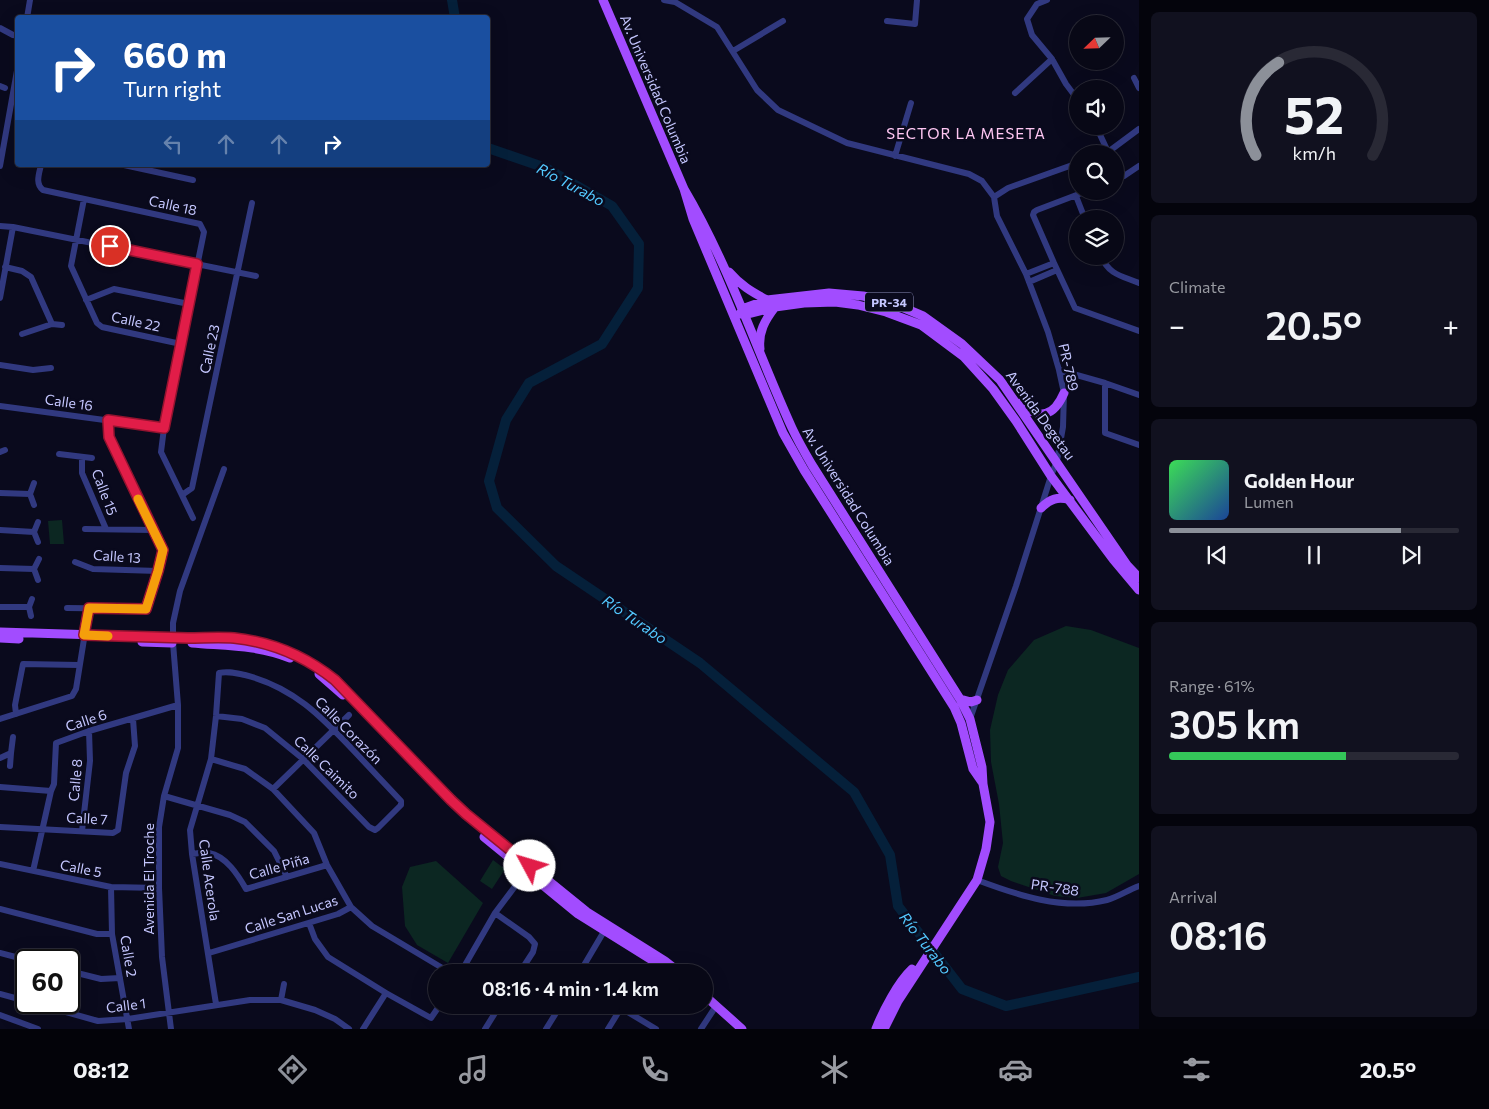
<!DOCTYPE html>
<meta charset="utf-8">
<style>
body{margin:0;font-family:Commissioner,sans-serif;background:#11111f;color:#f1f3f6;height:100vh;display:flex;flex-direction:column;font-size:19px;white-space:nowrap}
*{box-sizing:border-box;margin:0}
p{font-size:16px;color:#989aa1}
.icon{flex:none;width:28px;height:28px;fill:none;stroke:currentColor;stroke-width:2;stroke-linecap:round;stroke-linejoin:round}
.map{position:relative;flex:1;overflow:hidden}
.panel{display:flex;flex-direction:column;gap:12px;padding:12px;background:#04040c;width:350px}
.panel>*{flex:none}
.hud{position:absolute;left:15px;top:15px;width:475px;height:152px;border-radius:5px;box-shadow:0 5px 20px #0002,0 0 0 1px #292935;background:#1a4fa0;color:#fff;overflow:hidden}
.needle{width:32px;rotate:247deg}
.controls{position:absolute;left:1069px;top:15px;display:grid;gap:10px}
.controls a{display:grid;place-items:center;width:55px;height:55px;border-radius:50%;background:#080816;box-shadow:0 5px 20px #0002,0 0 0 1px #292935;font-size:25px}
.speed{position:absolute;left:15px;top:949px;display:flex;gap:10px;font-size:25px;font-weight:700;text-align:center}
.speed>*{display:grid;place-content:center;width:65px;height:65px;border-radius:50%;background:#080816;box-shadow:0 5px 20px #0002,0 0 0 1px #292935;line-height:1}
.speed .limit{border:2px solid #111;border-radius:8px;background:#fff;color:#111}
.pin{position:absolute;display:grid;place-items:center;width:42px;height:42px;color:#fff;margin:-21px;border:2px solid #fff;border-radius:50%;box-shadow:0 1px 5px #0007}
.me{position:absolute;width:55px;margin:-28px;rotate:309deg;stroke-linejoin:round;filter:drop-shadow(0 0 4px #0008)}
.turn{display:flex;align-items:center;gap:18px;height:105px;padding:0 25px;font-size:22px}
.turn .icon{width:65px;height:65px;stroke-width:2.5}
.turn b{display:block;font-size:35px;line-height:42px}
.lanes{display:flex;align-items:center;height:48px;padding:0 25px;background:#0003;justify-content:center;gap:25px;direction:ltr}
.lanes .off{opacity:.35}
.big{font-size:38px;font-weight:600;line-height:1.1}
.panel .card{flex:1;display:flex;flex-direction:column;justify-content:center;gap:8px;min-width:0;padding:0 18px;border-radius:8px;background:#11111f}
.panel .dial{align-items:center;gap:0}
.dial svg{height:130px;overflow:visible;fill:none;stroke:#292935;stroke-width:7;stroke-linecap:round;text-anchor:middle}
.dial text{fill:#f1f3f6;stroke:none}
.song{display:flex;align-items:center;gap:15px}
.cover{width:60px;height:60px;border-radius:8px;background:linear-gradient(135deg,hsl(130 70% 55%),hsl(220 70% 35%))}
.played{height:5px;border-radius:2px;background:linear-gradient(90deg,#8c9099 80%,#292935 80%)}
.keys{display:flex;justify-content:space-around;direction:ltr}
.heat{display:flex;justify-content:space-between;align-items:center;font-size:28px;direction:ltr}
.charge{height:8px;border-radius:4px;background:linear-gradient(90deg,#34c759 61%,#292935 0)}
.trip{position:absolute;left:428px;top:964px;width:285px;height:50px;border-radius:25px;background:#080816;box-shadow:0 5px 20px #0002,0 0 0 1px #292935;font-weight:600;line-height:50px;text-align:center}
.tabs{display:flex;height:80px;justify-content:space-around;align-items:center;background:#030309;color:#989aa1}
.tabs .icon{width:35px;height:35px}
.tabs .selected{color:#8c9099}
.tabs b{font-size:22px;color:#f1f3f6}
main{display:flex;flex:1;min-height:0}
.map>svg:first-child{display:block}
.green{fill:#0c2722}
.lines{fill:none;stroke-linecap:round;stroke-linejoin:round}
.river{stroke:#05203a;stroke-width:10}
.minor{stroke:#313980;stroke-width:6}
.major{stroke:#a24cff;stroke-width:9}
.route-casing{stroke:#92132f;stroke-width:12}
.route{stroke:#e11d48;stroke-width:9}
.slow{stroke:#f59e0b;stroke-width:9}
.labels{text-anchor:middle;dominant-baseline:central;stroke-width:5;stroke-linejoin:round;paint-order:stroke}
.shield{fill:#0a0a1d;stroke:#8d8ebb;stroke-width:1}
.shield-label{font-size:12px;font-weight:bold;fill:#c5c7ff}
.street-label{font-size:14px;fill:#c5c7ff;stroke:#0a0a1d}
.neighbourhood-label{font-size:15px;letter-spacing:1px;fill:#ffc7f3;stroke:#0a0a1d}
.water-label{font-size:15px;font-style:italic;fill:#53c9ff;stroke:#0a0a1d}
</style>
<main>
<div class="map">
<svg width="1139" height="1029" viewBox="0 0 1139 1029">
<rect width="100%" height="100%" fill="#0a0a1d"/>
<path class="green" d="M62 520 64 544H50L48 521Z
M1066 626 1091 630 1139 648V874L1106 893 1077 898 1055 896 1011 881 1001 876 998 867 1003 843 999 804 991 762 990 730 998 695 1008 670 1034 640Z
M493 860 505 869 492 889 480 881Z
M436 861 483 903 448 963 417 945 405 926 402 887 410 867Z"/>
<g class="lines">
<path class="river" d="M452 0 455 18
M488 148 546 168 612 206 639 244 638 288 602 344 529 383 506 420 489 481 497 508 556 566 700 663 854 792 890 855 898 906 962 989 1006 1006 1139 977"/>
<path class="minor" d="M664 0 675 2 717 27 757 90 778 110 847 143 969 174 982 181 994 197 997 216 1026 274 1048 332 1059 370 1064 393 1063 427 1057 461 1051 476 1016 586 970 719
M1047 0 1037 4 1027 19 1032 35 1052 59 1066 84 1078 100
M27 18 30 0
M887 21 915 24 917 0
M0 28 13 35
M733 51 783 21
M1134 78 1139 88
M0 86 5 88
M1015 93 1052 59
M1096 126 1109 154
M1102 154 1108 152 1139 129
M895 156 911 103
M1115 162 1124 176
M41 165C39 174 35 184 43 190L200 224 204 232 164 428 161 452 193 518
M124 165 193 180
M0 166 18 65
M1115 180 1124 176 1139 166
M1087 191 1037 210 1034 212 1033 215 1054 263 1075 308 1139 331
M1076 196 1085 219
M994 197 1008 188 1078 163
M84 199 71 266 97 323 102 327 181 344
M0 226 13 227 256 276
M1101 256C1109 275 1122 276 1139 283
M5 267 22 271 31 277 52 324
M1026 274 1054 263
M1029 282 1057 270
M0 298 13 227
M86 300 114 289 189 304
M22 334 52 324 62 325
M0 365 33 370 51 368
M1059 370 1105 383 1139 395
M1105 383V433L1139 445
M0 406 164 428
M0 452 5 450
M59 454 92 458
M82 457V473L106 529
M0 493 30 494
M182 495 192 488 252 203
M34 505 30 494 34 483
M85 529 153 530
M0 530 34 532
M38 542 34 532 38 522
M75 562 93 569 158 571
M0 568 34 569
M38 580 34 569 39 559
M0 607H29
M67 608 147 609 158 571 163 550 109 437 108 420
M31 616 29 607 32 599
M16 714 15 705 23 664 79 665
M216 716 242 719 265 728 303 759 369 827 375 830 378 828 401 805V801C385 784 369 767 354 751 321 716 293 687 245 675 235 673 228 671 219 673L216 716 211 759 190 830 192 854 216 1004
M0 719 72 696 76 689 89 608
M0 758 11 753 13 737
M211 759 245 769 273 789 314 833 327 865 351 907 372 926 449 972
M10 766 11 753
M0 787 51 791
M273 789 349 715
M164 796 230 815 245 822 274 851 287 877
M0 827 113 833 118 830 126 773 135 746 133 719
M82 831 90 761 89 731
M192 854C198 853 204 852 209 853 226 856 238 875 246 889L327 865
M0 864 111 887 159 888
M33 871 51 791 54 784 56 743 89 731 178 705
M977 880C1017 895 1063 911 1107 900 1118 897 1128 890 1139 886
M111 887 112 934 129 1029
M0 909 97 934H112
M495 913 529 937 535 944 533 952 520 972
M309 923 315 939 328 957 386 993 431 1018 440 1005
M0 953 27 960
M209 953 338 914 351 907
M69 971 101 979 120 978
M461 972 495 913 528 869
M580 972 606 928
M0 994 26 1001
M281 1000 284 984
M30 1002 98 1021 128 1019 250 1000H281L315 1010 335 1019 349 1029
M616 1005 656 1029
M0 1015 38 1029
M171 1029 162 957 159 888V827L164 796 178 748V705L173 643V623L180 591 224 469
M363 1029 386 993
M485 1029 500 1005
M546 1029 561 1005
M608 1029 621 1008
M701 1029 716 1006"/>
<path class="major" d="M603 0 684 189 693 219 783 433 804 470 954 707 961 723 973 769 982 782
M684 189C729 265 756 349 792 428 798 441 805 453 812 465L960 699 970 719 982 767 983 784 990 822 986 849 977 880 898 1001 884 1029
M729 272C740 285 752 292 767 300
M741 312 744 315 775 307 804 303 835 302 858 305 886 312 921 325 964 357 993 389 1016 421 1051 476 1113 559 1139 590
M741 314 742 309 767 300 829 293 863 296 890 302 923 316 962 344 1000 380 1127 565 1139 578
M760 349C758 332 765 320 775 307
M1020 403C1040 421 1054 416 1064 393
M1041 508C1050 499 1058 496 1070 500
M0 632 194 638H232L260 642 282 649 304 659 335 680 466 814 587 912 665 961 679 972
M0 638 19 639
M142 642 172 643
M192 643C226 646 258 645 290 658
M319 674 343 695
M960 699 971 702 977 700
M484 837 578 914 663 967 669 972
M704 995 742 1029
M876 1029C883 1011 898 982 912 969"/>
</g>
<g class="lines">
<g class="route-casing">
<path id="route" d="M110 246 197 264 164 428 108 420 109 437 163 550 158 571 146 609 89 608 84 635C119 636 153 637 188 638 203 638 219 637 234 638 272 642 305 656 335 680L451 800 466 814 530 866"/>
</g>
<use href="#route" class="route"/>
<path class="slow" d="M108 636 84 635 89 608 146 609 158 571 163 550 138 499"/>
</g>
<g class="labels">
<rect class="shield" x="865" y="292.5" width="48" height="19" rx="4"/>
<g class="shield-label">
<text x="889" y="302">PR-34</text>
</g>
<g class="street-label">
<text transform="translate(656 89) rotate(67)">Av. Universidad Columbia</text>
<text transform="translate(173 205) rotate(12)">Calle 18</text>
<text transform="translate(136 321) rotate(12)">Calle 22</text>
<text transform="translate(209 349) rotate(-78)">Calle 23</text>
<text transform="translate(1069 367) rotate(77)">PR-789</text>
<text transform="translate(69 402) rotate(8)">Calle 16</text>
<text transform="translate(1041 415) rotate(54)">Avenida Degetau</text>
<text transform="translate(105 492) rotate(69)">Calle 15</text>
<text transform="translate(849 496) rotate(58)">Av. Universidad Columbia</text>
<text transform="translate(117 556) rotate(4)">Calle 13</text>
<text transform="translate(86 720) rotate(-18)">Calle 6</text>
<text transform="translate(349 730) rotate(45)">Calle Corazón</text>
<text transform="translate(327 767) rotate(44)">Calle Caimito</text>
<text transform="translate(75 780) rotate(-85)">Calle 8</text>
<text transform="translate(87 818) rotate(3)">Calle 7</text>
<text transform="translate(279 866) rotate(-16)">Calle Piña</text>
<text transform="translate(81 868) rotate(11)">Calle 5</text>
<text transform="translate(148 879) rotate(-90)">Avenida El Troche</text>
<text transform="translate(210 880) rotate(82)">Calle Acerola</text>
<text transform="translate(1055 887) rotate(8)">PR-788</text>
<text transform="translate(291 914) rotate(-18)">Calle San Lucas</text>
<text transform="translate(129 956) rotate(80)">Calle 2</text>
<text transform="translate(126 1005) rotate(-7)">Calle 1</text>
</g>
<g class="neighbourhood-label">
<text x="966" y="133">SECTOR LA MESETA</text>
</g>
<g class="water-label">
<text transform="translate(571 184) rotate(28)">Río Turabo</text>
<text transform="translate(635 619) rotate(34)">Río Turabo</text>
<text transform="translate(926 943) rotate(52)">Río Turabo</text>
</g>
</g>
</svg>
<div class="controls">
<a><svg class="needle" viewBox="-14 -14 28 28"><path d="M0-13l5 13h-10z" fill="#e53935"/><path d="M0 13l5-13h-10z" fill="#989aa1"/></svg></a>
<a><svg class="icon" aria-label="sound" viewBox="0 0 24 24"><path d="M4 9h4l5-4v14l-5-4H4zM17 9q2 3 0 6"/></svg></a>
<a><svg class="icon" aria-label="search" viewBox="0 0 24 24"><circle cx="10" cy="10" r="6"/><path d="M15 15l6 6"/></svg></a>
<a><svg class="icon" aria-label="layers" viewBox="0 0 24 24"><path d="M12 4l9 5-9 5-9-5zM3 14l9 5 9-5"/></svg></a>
</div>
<div class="speed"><div class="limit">60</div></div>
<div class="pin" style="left:110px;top:246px;background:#d93025"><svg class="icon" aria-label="arrive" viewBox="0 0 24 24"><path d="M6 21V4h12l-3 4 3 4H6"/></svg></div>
<svg class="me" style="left:530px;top:866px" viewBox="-20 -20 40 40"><circle r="19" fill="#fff"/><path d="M0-13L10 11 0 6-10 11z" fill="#e11d48"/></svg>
<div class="trip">08:16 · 4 min · 1.4 km</div>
<div class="hud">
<div class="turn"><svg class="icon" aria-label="right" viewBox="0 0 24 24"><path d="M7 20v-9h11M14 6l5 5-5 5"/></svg><div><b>660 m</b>Turn right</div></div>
<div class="lanes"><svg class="icon off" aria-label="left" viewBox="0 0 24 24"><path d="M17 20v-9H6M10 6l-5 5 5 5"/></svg><svg class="icon off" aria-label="ahead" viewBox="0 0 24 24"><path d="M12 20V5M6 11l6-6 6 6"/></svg><svg class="icon off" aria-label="ahead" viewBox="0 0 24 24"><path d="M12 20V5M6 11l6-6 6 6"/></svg><svg class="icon" aria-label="right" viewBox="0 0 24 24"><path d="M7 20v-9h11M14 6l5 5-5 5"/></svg></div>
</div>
</div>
<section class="panel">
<div class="card dial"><svg viewBox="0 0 100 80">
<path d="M14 69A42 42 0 1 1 86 69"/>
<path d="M14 69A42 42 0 0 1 28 12" stroke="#8c9099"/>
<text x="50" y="56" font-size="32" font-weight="700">52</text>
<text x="50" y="72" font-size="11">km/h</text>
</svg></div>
<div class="card"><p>Climate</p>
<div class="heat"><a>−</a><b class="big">20.5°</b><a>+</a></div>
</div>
<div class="card">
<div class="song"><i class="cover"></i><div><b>Golden Hour</b><p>Lumen</p></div></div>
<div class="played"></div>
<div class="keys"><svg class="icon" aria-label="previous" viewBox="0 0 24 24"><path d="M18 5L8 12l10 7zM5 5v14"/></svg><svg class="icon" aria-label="pause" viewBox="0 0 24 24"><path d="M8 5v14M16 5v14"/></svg><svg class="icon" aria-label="next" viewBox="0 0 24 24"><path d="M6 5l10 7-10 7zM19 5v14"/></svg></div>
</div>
<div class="card"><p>Range · 61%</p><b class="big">305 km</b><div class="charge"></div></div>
<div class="card"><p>Arrival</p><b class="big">08:16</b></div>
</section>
</main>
<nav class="tabs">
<b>08:12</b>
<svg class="icon selected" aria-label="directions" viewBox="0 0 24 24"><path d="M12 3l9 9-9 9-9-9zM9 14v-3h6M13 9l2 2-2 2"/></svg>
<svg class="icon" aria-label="music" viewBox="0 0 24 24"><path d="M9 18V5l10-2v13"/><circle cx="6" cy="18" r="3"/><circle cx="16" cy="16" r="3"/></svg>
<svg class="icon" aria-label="phone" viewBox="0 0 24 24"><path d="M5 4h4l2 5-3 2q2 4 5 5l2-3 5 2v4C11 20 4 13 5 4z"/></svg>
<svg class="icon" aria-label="climate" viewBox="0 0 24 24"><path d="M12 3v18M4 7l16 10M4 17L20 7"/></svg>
<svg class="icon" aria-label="car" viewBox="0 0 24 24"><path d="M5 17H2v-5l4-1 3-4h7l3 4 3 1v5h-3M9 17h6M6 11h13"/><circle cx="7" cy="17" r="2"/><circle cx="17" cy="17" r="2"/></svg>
<svg class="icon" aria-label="filters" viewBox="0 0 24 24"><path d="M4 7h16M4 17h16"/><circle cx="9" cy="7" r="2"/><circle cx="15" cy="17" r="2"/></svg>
<b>20.5°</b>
</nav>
